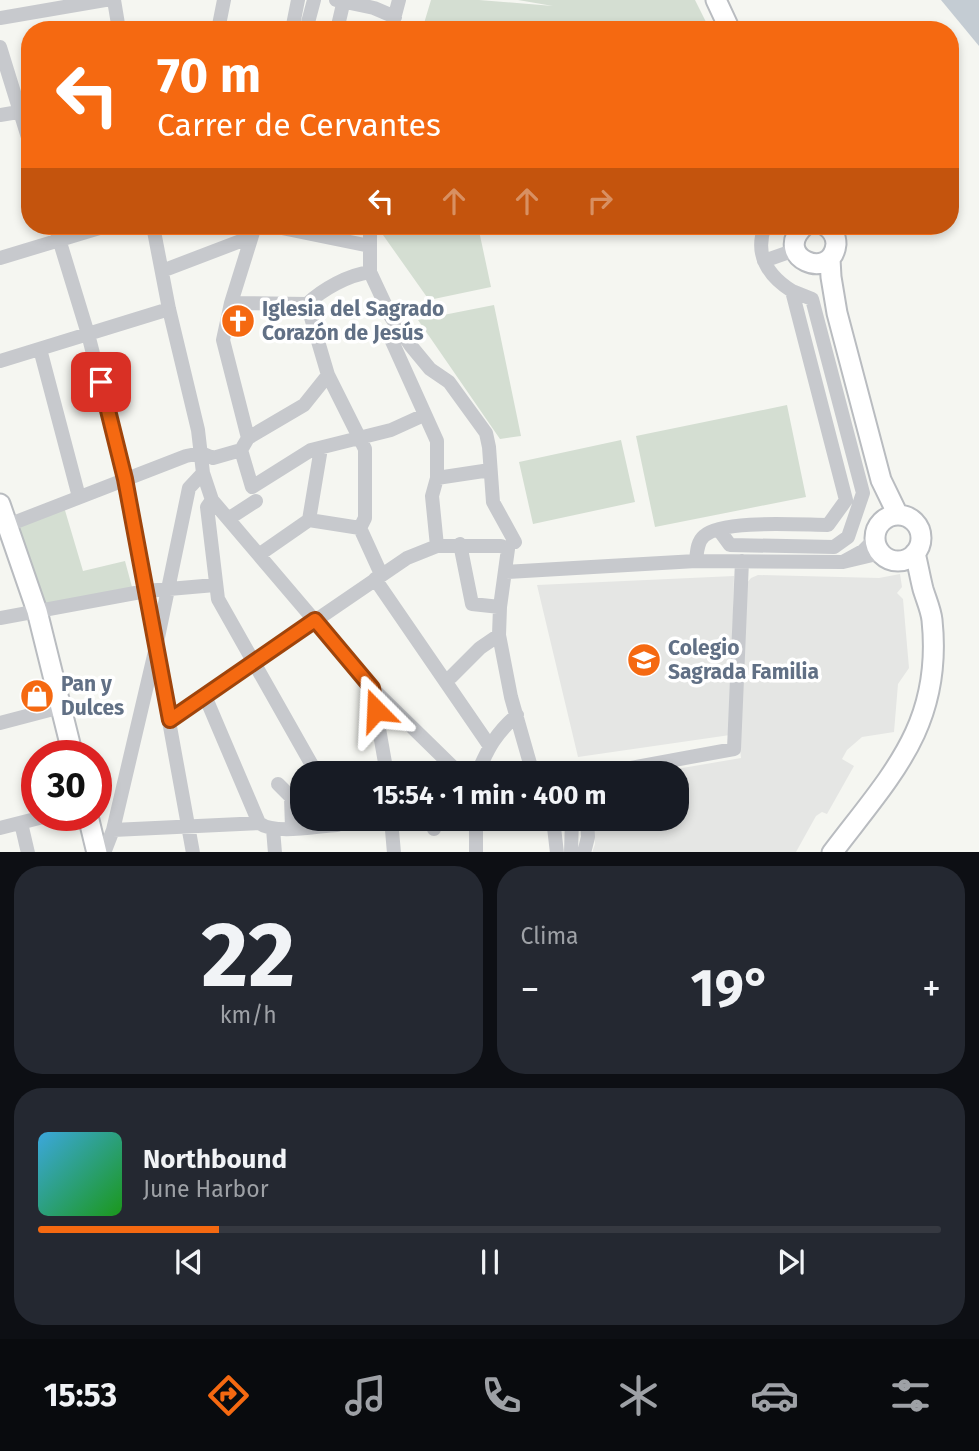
<!DOCTYPE html>
<html lang="es">
<meta charset="utf-8">
<style>
body{margin:0;font-family:"Fira Sans",sans-serif;background:#242831;color:#f1f3f6;height:100vh;display:flex;flex-direction:column;font-size:26px;white-space:nowrap}
*{box-sizing:border-box;margin:0}
p{font-size:23px;color:#9ea1a6}
.icon{flex:none;width:38px;height:38px;fill:none;stroke:currentColor;stroke-width:2;stroke-linecap:round;stroke-linejoin:round}
.map{position:relative;height:852px;overflow:hidden}
.drawer{display:flex;flex-direction:column;gap:14px;padding:14px;background:#0d0f14;flex:1}
.drawer>*{flex:none}
.banner{position:absolute;left:21px;top:21px;width:938px;height:214px;border-radius:28px;box-shadow:0 4px 10px #0003;background:#f56911;color:#fff;overflow:hidden}
.speed{position:absolute;left:21px;top:740px;display:flex;gap:14px;font-size:35px;font-weight:700;text-align:center}
.speed>*{display:grid;place-content:center;width:91px;height:91px;border-radius:50%;background:#171b24;box-shadow:0 4px 10px #0003;line-height:1}
.speed .limit{border:10px solid #d22;background:#fff;color:#111}
.pin{position:absolute;display:grid;place-items:center;width:60px;height:60px;color:#fff;margin:-30px;border-radius:14px;box-shadow:0 4px 10px #0006}
.me{position:absolute;width:77px;margin:-38px;rotate:339deg;stroke-linejoin:round;filter:drop-shadow(0 0 5px #0008)}
.turn{display:flex;align-items:center;gap:24px;height:147px;padding:0 21px;font-size:32px}
.turn .icon{width:91px;height:91px;stroke-width:2.5}
.turn b{display:block;font-size:49px;line-height:60px}
.lanes{display:flex;align-items:center;height:66px;padding:0 21px;background:#0003;justify-content:center;gap:35px;direction:ltr}
.lanes .off{opacity:.35}
.big{font-size:52px;font-weight:700;line-height:1.1}
.drawer .tile{flex:1;display:flex;flex-direction:column;justify-content:center;gap:10px;min-width:0;padding:0 24px;border-radius:28px;background:#242831}
.drawer .dial{align-items:center;gap:0}
.dial b{font-size:91px;line-height:1}
.song{display:flex;align-items:center;gap:21px}
.cover{width:84px;height:84px;border-radius:10px;background:linear-gradient(135deg,hsl(200 70% 55%),hsl(120 70% 35%))}
.played{height:7px;border-radius:4px;background:linear-gradient(90deg,#f56911 20%,#363941 20%)}
.keys{display:flex;justify-content:space-around;direction:ltr}
.heat{display:flex;justify-content:space-between;align-items:center;font-size:38px;direction:ltr}
.drawer .tiles{flex:1;display:grid;gap:14px;grid-template-columns:1fr 1fr}
.tile:last-child{grid-column:span 2}
.trip{position:absolute;left:290px;top:761px;width:399px;height:70px;border-radius:28px;background:#171b24;box-shadow:0 4px 10px #0003;font-weight:700;line-height:70px;text-align:center}
.tabs{display:flex;height:112px;justify-content:space-around;align-items:center;background:#090b0e;color:#9ea1a6}
.tabs .icon{width:49px;height:49px}
.tabs .selected{color:#f56911}
.tabs b{font-size:32px;color:#f1f3f6}
.map>svg:first-child{display:block}
.built{fill:#e5e6e4}
.green{fill:#d4ded2}
.water{fill:#c4ccd3}
.lines{fill:none;stroke-linecap:round;stroke-linejoin:round}
.major-casing{stroke:#b9bcc0;stroke-width:23}
.minor{stroke:#c7c9cd;stroke-width:14}
.major{stroke:#fff;stroke-width:19}
.route-casing{stroke:#9f440b;stroke-width:18}
.route{stroke:#f56911;stroke-width:12}
.labels{text-anchor:middle;dominant-baseline:central;stroke-width:7;stroke-linejoin:round;paint-order:stroke}
.poi-label{font-size:21px;font-weight:bold;fill:#617085;stroke:#fff;text-anchor:start}
</style>
<div class="map">
<svg width="979" height="853" viewBox="0 0 979 853">
<rect width="100%" height="100%" fill="#f5f6f1"/>
<path class="built" d="M900 574 902 587 897 593 903 599 909 668 898 684 894 732 862 737 847 750 842 759 854 766 827 814 822 812 816 816 796 852 592 853 595 844 593 819H677V774L653 773 741 758 738 733 746 584 751 578 758 575 879 578Z
M734 576 730 735 578 757 537 585Z"/>
<path class="green" d="M431 0H479L553 6 518 0H695L710 30H422Z
M382 226H478L491 287 429 300 383 235Z
M494 305 521 436 500 439 418 320Z
M787 405 806 497 655 527 636 436Z
M621 440 635 502 533 524 519 462Z
M64 507 83 571 125 561 132 587 48 605 42 602 19 531 21 526Z"/>
<path class="water" d="M941 0H979V46Z"/>
<g class="lines">
<g class="major-casing">
<path id="major" d="M716 0 730 30
M804 226C771 257 832 283 836 244 836 236 832 230 826 226
M830 259 831 277 837 313 881 480 898 515
M0 504 37 611 73 756
M875 538a23 23 0 1 1 46 0a23 23 0 1 1-46 0Z
M88 816 97 853
M832 853C891 775 943 725 932 620 931 610 926 599 923 589 920 577 918 565 915 553"/>
</g>
<path class="minor" d="M114 0 119 30
M336 0 374 8 395 17
M0 18 105 0
M218 30 224 0
M292 30 298 0
M306 30 314 0
M337 30 344 0
M391 30 399 0
M0 47 30 144
M0 115 30 110
M55 226 88 334 125 479 193 853
M153 226 169 309 198 430 203 473 212 500 372 688 460 774
M272 226 370 246
M370 226V272L391 317 411 346 430 369 449 382 486 433 489 447 493 502 515 542
M765 226C754 254 768 276 792 291
M0 258 106 226
M764 261 795 250
M162 271 251 237
M231 303 307 304C323 289 348 275 370 272
M403 335 391 339 437 441V478L432 496 437 546
M40 349 79 497
M0 361 169 309
M328 375 365 449V518L360 528 381 574
M248 438 223 340 231 303 255 226
M241 450 252 487 311 450 391 430 424 415
M201 453 213 458 241 450 248 438 304 405 328 375 307 304
M437 478 490 470
M212 500 207 507 218 599 317 774
M228 519 256 501
M309 520 360 528
M8 525 186 456 201 453
M875 539 863 551 843 562 881 553
M460 544 472 604 500 607
M260 554 309 520 321 448
M696 561C697 552 697 542 704 536 722 519 802 525 828 525L846 500 792 291 812 299 863 493 848 537 834 547 730 545 719 530
M506 572 696 561 843 562
M375 579 489 745
M0 618 146 591 215 585
M451 677 480 648 499 635
M372 689 387 774
M205 696 259 823
M170 720 407 558 437 546H501L508 549 500 607 499 635 511 697 533 774
M0 723 61 707
M477 774C488 748 496 733 517 715
M598 774 734 749 742 561
M278 784 291 797 292 828
M391 819 394 853
M476 819V853
M553 819 557 853
M21 823 28 853
M0 828 47 816
M273 829 275 853
M434 829V819
M113 830 259 823C275 835 317 826 337 825L336 819
M104 853 113 830 156 647 189 488 203 473
M571 853 572 819
M584 853 588 837 587 819"/>
<use href="#major" class="major"/>
</g>
<g class="lines">
<g class="route-casing">
<path id="route" d="M101 382 125 479 170 720 315 620 372 688 376 710"/>
</g>
<use href="#route" class="route"/>
</g>
<defs>
<g id="church-disc" transform="scale(1.75)"><circle r="9.5" fill="#f56911" stroke="#fff"/><path d="M-1.2-6h2.4v3.5h3.3v2.4h-3.3V6h-2.4V-.1h-3.3v-2.4h3.3Z" fill="#fff"/></g>
<g id="school-disc" transform="scale(1.75)"><circle r="9.5" fill="#f56911" stroke="#fff"/><path d="M0-5L7-2L0 1L-7-2ZM-4 1L0 2.5L4 1V4Q0 6-4 4Z" fill="#fff"/></g>
<g id="shop-disc" transform="scale(1.75)"><circle r="9.5" fill="#f56911" stroke="#fff"/><path d="M-5-2.5h2.3a2.7 3.5 0 0 1 5.4 0H5L5.5 6h-11ZM-1.5-2.5h3a1.5 2.3 0 0 0-3 0Z" fill="#fff"/></g>
</defs>
<g fill-rule="evenodd">
<use href="#church-disc" x="238" y="321"/>
<use href="#school-disc" x="644" y="660"/>
<use href="#shop-disc" x="37" y="696"/>
</g>
<g class="labels">
<g class="poi-label">
<text x="262" y="309">Iglesia del Sagrado<tspan x="262" dy="24">Corazón de Jesús</tspan></text>
<text x="668" y="648">Colegio<tspan x="668" dy="24">Sagrada Familia</tspan></text>
<text x="61" y="684">Pan y<tspan x="61" dy="24">Dulces</tspan></text>
</g>
</g>
</svg>
<div class="speed"><div class="limit">30</div></div>
<div class="pin" style="left:101px;top:382px;background:#d93025"><svg class="icon" aria-label="arrive" viewBox="0 0 24 24"><path d="M6 21V4h12l-3 4 3 4H6"/></svg></div>
<svg class="me" style="left:376px;top:710px" viewBox="-20 -20 40 40"><path d="M0-17L14 15 0 8-14 15z" fill="#f56911" stroke="#fff" stroke-width="4"/></svg>
<div class="trip">15:54 · 1 min · 400 m</div>
<div class="banner">
<div class="turn"><svg class="icon" aria-label="left" viewBox="0 0 24 24"><path d="M17 20v-9H6M10 6l-5 5 5 5"/></svg><div><b>70 m</b>Carrer de Cervantes</div></div>
<div class="lanes"><svg class="icon" aria-label="left" viewBox="0 0 24 24"><path d="M17 20v-9H6M10 6l-5 5 5 5"/></svg><svg class="icon off" aria-label="ahead" viewBox="0 0 24 24"><path d="M12 20V5M6 11l6-6 6 6"/></svg><svg class="icon off" aria-label="ahead" viewBox="0 0 24 24"><path d="M12 20V5M6 11l6-6 6 6"/></svg><svg class="icon off" aria-label="right" viewBox="0 0 24 24"><path d="M7 20v-9h11M14 6l5 5-5 5"/></svg></div>
</div>
</div>
<section class="drawer">
<div class="tiles">
<div class="tile dial"><b>22</b><p>km/h</p></div>
<div class="tile"><p>Clima</p>
<div class="heat"><a>−</a><b class="big">19°</b><a>+</a></div>
</div>
<div class="tile">
<div class="song"><i class="cover"></i><div><b>Northbound</b><p>June Harbor</p></div></div>
<div class="played"></div>
<div class="keys"><svg class="icon" aria-label="previous" viewBox="0 0 24 24"><path d="M18 5L8 12l10 7zM5 5v14"/></svg><svg class="icon" aria-label="pause" viewBox="0 0 24 24"><path d="M8 5v14M16 5v14"/></svg><svg class="icon" aria-label="next" viewBox="0 0 24 24"><path d="M6 5l10 7-10 7zM19 5v14"/></svg></div>
</div>
</div>
</section>
<nav class="tabs">
<b>15:53</b>
<svg class="icon selected" aria-label="directions" viewBox="0 0 24 24"><path d="M12 3l9 9-9 9-9-9zM9 14v-3h6M13 9l2 2-2 2"/></svg>
<svg class="icon" aria-label="music" viewBox="0 0 24 24"><path d="M9 18V5l10-2v13"/><circle cx="6" cy="18" r="3"/><circle cx="16" cy="16" r="3"/></svg>
<svg class="icon" aria-label="phone" viewBox="0 0 24 24"><path d="M5 4h4l2 5-3 2q2 4 5 5l2-3 5 2v4C11 20 4 13 5 4z"/></svg>
<svg class="icon" aria-label="climate" viewBox="0 0 24 24"><path d="M12 3v18M4 7l16 10M4 17L20 7"/></svg>
<svg class="icon" aria-label="car" viewBox="0 0 24 24"><path d="M5 17H2v-5l4-1 3-4h7l3 4 3 1v5h-3M9 17h6M6 11h13"/><circle cx="7" cy="17" r="2"/><circle cx="17" cy="17" r="2"/></svg>
<svg class="icon" aria-label="filters" viewBox="0 0 24 24"><path d="M4 7h16M4 17h16"/><circle cx="9" cy="7" r="2"/><circle cx="15" cy="17" r="2"/></svg>
</nav>
